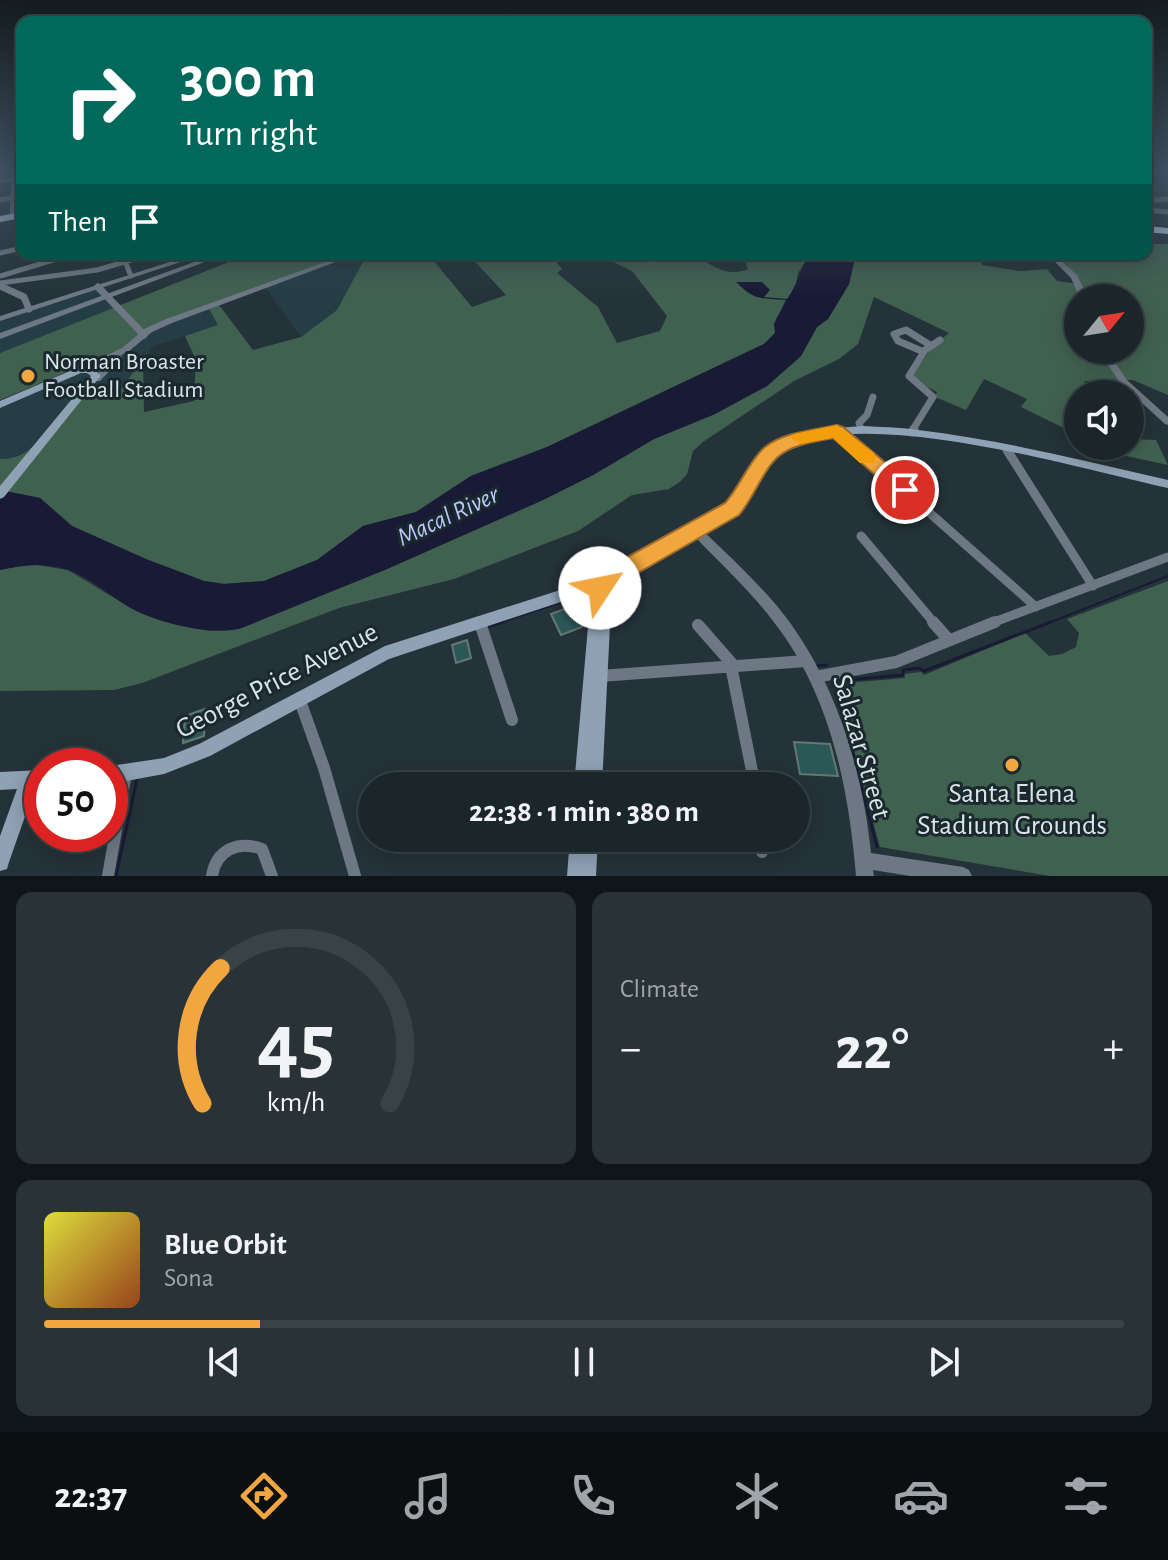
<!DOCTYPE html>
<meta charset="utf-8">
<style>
body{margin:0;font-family:"Alegreya Sans",sans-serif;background:#283237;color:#f1f3f6;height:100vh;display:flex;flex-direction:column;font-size:30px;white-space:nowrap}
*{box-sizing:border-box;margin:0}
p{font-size:26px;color:#a0a5a9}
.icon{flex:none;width:44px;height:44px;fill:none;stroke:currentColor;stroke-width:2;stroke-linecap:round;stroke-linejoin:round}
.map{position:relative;height:876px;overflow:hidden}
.details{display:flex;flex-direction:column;gap:16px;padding:16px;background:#0f1518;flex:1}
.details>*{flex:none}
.top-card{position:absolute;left:16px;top:16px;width:1136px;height:244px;border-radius:16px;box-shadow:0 4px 20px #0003,0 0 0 2px #394347;background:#00695c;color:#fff;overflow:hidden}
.needle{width:52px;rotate:60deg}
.buttons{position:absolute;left:1064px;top:284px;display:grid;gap:16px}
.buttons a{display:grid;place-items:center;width:80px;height:80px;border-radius:50%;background:#1b262b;box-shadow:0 4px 20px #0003,0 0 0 2px #394347;font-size:40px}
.speed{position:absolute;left:24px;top:748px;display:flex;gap:16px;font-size:40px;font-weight:700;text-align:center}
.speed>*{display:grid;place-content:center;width:104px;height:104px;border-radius:50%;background:#1b262b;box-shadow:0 4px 20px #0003,0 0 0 2px #394347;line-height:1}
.speed .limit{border:12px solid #d22;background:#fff;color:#111}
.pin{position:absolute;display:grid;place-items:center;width:68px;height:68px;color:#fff;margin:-34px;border:4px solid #fff;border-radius:50%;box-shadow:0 2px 8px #0007}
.me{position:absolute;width:88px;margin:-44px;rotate:56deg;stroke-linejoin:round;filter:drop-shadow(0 0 6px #0008)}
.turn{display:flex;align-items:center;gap:28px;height:168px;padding:0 32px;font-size:36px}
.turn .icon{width:104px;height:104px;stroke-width:2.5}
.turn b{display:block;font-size:56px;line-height:68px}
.then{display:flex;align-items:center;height:76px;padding:0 32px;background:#0003;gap:16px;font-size:30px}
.big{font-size:60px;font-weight:700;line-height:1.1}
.details .card{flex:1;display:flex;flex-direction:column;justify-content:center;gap:12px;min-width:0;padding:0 28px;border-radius:16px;background:#283237}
.details .dial{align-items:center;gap:0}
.dial svg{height:208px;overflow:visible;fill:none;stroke:#394347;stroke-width:7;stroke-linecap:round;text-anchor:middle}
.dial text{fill:#f1f3f6;stroke:none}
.song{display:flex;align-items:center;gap:24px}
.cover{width:96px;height:96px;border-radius:12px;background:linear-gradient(135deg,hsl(60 70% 55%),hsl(20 70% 35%))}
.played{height:8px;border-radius:4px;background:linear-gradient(90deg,#f1a63f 20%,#394347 20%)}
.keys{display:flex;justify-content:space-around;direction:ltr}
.heat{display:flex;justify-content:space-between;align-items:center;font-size:44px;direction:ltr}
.details .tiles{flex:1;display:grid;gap:16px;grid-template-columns:1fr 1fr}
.card:last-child{grid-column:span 2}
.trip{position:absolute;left:358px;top:772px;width:452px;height:80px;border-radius:40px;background:#1b262b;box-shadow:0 4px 20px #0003,0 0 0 2px #394347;font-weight:700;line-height:80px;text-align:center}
.menu{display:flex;height:128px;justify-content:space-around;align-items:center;background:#0b0f11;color:#a0a5a9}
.menu .icon{width:56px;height:56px}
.menu .current{color:#f1a63f}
.menu b{font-size:36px;color:#f1f3f6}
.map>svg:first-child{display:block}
.built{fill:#253d45}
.green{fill:#416150;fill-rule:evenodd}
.water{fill:#191a35}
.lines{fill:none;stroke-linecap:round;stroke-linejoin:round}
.stream-far1{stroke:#191a35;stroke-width:2}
.stream{stroke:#191a35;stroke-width:3}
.building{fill:#2b5856;stroke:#647775;stroke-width:2}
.minor-far3{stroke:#6d7884;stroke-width:5}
.minor-far2{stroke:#6d7884;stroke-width:7}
.minor-far1{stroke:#6d7884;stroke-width:9}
.minor{stroke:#6d7884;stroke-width:12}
.tertiary{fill:#6d7884;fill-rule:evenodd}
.secondary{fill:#8fa1b4;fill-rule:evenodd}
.trunk{fill:#b4cee9;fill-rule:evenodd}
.route{fill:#f1a63f;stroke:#9d6c29;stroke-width:2}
.slow{fill:#f59e0b}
.poi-dot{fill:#f1a63f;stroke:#1a292e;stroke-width:3}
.labels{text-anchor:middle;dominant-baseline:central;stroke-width:6;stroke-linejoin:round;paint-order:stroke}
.poi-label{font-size:24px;fill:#dbe5e8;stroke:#1a292e;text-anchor:start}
.water-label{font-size:26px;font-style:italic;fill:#bec4fd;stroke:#1a292e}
.near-street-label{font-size:28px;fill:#dbe5e8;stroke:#1a292e}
.near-poi-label{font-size:28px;fill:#dbe5e8;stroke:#1a292e}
</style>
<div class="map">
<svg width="1168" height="876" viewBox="0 0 1168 876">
<rect width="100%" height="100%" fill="#243339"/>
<path class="built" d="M348 254H367L337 310 301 337 266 288 209 309 219 325 154 346 118 392 76 397 33 448 10 459H0V400L122 349 137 336Z
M100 286 116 307 0 353V319Z"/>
<path class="green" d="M1146 244H1168V395L1133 380 1084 381 1094 394H1078L1073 422 1078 426V435L1021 407 1027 399 984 379 966 410 935 397 937 392 910 378 934 345 949 333 874 297 858 344 839 359 794 381 703 442 693 451 687 474 681 481 669 489 632 495 578 531 454 579 339 608 142 683 114 690 0 691V570L31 564 68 570 131 608 161 619 210 631 242 627 387 569 543 500 593 475 654 439 715 414 767 386 801 356 817 327 828 319 849 284 856 254 901 259 902 254H980L982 265 1020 271 1047 269 1057 281 1079 284 1067 265 1053 254H1146ZM1078 298H1130V350H1078Z
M249 254H348L178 315 122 349 0 400V353Z
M367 254H428L472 307 506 295 468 254H550L562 269 557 273 598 307 617 343 660 331 667 316 632 271 597 254C619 254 673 249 691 255 712 262 724 279 748 269L745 261 731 258V254H810L798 273 795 289 776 319 775 333 764 344 547 447 471 476 416 512 363 526 317 560 264 581 224 584 204 581 145 559 72 526 40 498 0 490V459C34 461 56 420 76 397L118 392 143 360 144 412 194 401 196 360 185 336 218 325 209 309 219 305 253 350 301 337 337 310Z
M1130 439 1156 440 1168 465 1117 454 1101 446H1130Z
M1168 581V876H1050L880 847 834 684 905 678 904 674 921 672 924 675 1025 633 1049 656 1062 654 1076 647 1079 633 1067 619Z"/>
<path class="water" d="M810 254H856L849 284 828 319 817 327 801 356 767 386 715 414 654 439 593 475 543 500 387 569 242 628C212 637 153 622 127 606 108 594 89 577 68 570 45 562 23 565 0 570V490L40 498 72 526 146 559 204 581 224 584 264 581 317 560 363 526 416 512 471 476 547 447 764 344 775 333 774 324 786 300C758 298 754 300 736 282H762L770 290 764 297 787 299C797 286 800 269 810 254Z"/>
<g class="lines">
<path class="stream-far1" d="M610 605 612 589
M496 624 571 599
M1046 624 1168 576"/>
<path class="stream" d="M489 626 503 622
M816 666 827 665
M877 847 835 681 903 675V670L919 668 924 671 1051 622
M116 876 137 779"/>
</g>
<path class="building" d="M575 605 582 627 561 635 551 614Z
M467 640 471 658 456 663 452 645Z
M205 709 204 736 183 743 185 716Z
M794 742 830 744 838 776 800 774Z"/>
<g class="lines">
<path class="minor-far3" d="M0 176 1 173
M0 200 22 196
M1146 201 1168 199
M1146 210 1168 212
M12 217 14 179
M0 253 22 248
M122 254 131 276
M981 254 1056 259
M642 259 654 260
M0 276 73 254
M0 283 97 270 152 254"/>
<path class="minor-far2" d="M0 286 24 297 29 309
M98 287 144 335
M924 352 898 341 894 334 906 330 930 345
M861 429 859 423 867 415 873 397
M912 431 933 397 909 376 925 350 940 340"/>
<path class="minor-far1" d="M837 431 1036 607
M912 432 914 429
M1007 450 1093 586
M861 536 935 624
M989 624 1168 557"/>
<path class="minor" d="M933 622 948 639
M480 623 512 720
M698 625 734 666
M731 666 755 786
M600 676 806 661
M815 677 896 662 995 622
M299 698 324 768 355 876
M761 838 762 852
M108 876 126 773
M212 876C216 850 238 840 262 849L272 876"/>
<path class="tertiary" d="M22 176V180L0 183V179Z
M195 254H205L0 321V316Z
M216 254H226L0 339V333Z
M347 254H357L172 323 152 332 128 352 121 355 122 357 121 359 100 381H94L92 379 111 360 83 372 80 373 76 370 122 348 146 328 166 319Z
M1047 254H1054L1077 275 1088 298H1080L1071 278Z
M1098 350H1106L1127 380 1168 417V425L1165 424 1121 384Z
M695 525 699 527C731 558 765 588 791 624 838 690 863 773 871 853L963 867 969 870 972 876H910L873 870 874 876H856C849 791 832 704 782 633 756 596 722 565 691 533L689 530 691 527Z"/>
<path class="secondary" d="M90 367 93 368 101 376 99 378 4 497 0 499V486L91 376 87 373H81L0 408V401L77 368Z
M862 426C880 427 899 427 918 430 1002 440 1085 461 1168 480V488C1076 468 867 405 783 449 760 461 753 494 736 512L606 586 611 605 602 786H574L589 615 591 611 597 609 594 591 389 659 210 756 164 774 110 784V766L164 758 199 744 385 646 604 576 728 506C740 492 747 474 758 459 780 430 828 429 862 426Z
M42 770V788H35L9 862 7 869 0 871V836L17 789 0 790V772Z
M570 838H598L596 876H567Z"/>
<path class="trunk" d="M22 212V218L0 222V216Z
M1146 226 1168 228V234L1146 232Z"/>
</g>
<linearGradient id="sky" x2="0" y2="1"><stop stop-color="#141c1f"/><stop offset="0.58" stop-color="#3f505f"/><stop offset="1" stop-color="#3f505f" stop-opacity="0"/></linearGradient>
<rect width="1168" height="296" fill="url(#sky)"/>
<path class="route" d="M837 425 843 427 912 485 914 490 912 495H898L833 438C815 442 794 444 779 456 764 468 753 499 739 515L612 588 608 595 600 598 592 595 588 584 591 577 725 503C739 488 750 459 765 447 784 432 813 430 837 425Z"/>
<path class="slow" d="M837 425 874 453 876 458 874 463H860L833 438 800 444 791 438 794 434Z"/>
<g class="poi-dot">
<circle cx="28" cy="376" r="8"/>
<circle cx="1012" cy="765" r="8"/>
</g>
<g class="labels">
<g class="poi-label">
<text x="44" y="362">Norman Broaster<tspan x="44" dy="28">Football Stadium</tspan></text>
</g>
<g class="water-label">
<text transform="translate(448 516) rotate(-25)">Macal River</text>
</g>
<g class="near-street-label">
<text transform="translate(277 681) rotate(-27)">George Price Avenue</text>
<text transform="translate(861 747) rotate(74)">Salazar Street</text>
</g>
<g class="near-poi-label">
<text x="1012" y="794">Santa Elena<tspan x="1012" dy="32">Stadium Grounds</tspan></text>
</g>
</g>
</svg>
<div class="buttons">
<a><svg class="needle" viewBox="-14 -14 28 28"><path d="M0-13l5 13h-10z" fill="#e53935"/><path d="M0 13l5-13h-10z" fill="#a0a5a9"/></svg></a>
<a><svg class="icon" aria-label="sound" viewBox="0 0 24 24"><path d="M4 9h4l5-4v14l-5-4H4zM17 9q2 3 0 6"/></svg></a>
</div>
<div class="speed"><div class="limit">50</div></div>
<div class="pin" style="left:905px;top:490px;background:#d93025"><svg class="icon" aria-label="arrive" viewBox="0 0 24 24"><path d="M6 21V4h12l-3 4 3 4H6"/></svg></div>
<svg class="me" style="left:600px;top:588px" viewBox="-20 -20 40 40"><circle r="19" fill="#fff"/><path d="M0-13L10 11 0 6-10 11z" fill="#f1a63f"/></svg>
<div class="trip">22:38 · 1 min · 380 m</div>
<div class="top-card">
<div class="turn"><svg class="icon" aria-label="right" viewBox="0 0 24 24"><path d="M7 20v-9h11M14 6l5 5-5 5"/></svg><div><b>300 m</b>Turn right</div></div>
<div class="then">Then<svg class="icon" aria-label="arrive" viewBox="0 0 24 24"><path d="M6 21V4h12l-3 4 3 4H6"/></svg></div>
</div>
</div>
<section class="details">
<div class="tiles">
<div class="card dial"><svg viewBox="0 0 100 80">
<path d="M14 69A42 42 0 1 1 86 69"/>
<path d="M14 69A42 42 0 0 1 21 17" stroke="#f1a63f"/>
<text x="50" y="56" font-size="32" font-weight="700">45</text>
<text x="50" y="72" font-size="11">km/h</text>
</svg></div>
<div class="card"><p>Climate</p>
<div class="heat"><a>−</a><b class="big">22°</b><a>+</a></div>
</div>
<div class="card">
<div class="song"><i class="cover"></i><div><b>Blue Orbit</b><p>Sona</p></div></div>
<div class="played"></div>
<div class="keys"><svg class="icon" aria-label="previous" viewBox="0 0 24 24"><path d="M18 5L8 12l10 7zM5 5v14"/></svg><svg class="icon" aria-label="pause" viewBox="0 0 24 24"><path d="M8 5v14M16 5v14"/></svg><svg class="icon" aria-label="next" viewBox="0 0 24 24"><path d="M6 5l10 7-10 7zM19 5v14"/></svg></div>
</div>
</div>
</section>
<nav class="menu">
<b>22:37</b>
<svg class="icon current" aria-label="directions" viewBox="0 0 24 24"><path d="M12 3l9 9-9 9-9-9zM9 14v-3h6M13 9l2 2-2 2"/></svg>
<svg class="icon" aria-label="music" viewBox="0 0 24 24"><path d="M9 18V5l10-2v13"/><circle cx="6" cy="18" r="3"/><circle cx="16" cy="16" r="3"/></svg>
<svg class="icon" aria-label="phone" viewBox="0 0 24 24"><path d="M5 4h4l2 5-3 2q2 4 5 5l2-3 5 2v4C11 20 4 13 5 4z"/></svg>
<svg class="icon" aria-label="climate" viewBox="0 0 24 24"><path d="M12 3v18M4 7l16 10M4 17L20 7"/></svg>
<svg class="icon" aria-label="car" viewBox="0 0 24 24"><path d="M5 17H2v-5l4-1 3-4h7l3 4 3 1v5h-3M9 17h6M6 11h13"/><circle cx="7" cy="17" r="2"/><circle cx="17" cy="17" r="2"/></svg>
<svg class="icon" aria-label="filters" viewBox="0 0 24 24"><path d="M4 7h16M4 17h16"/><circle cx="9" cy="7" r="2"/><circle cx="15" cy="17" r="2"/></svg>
</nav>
